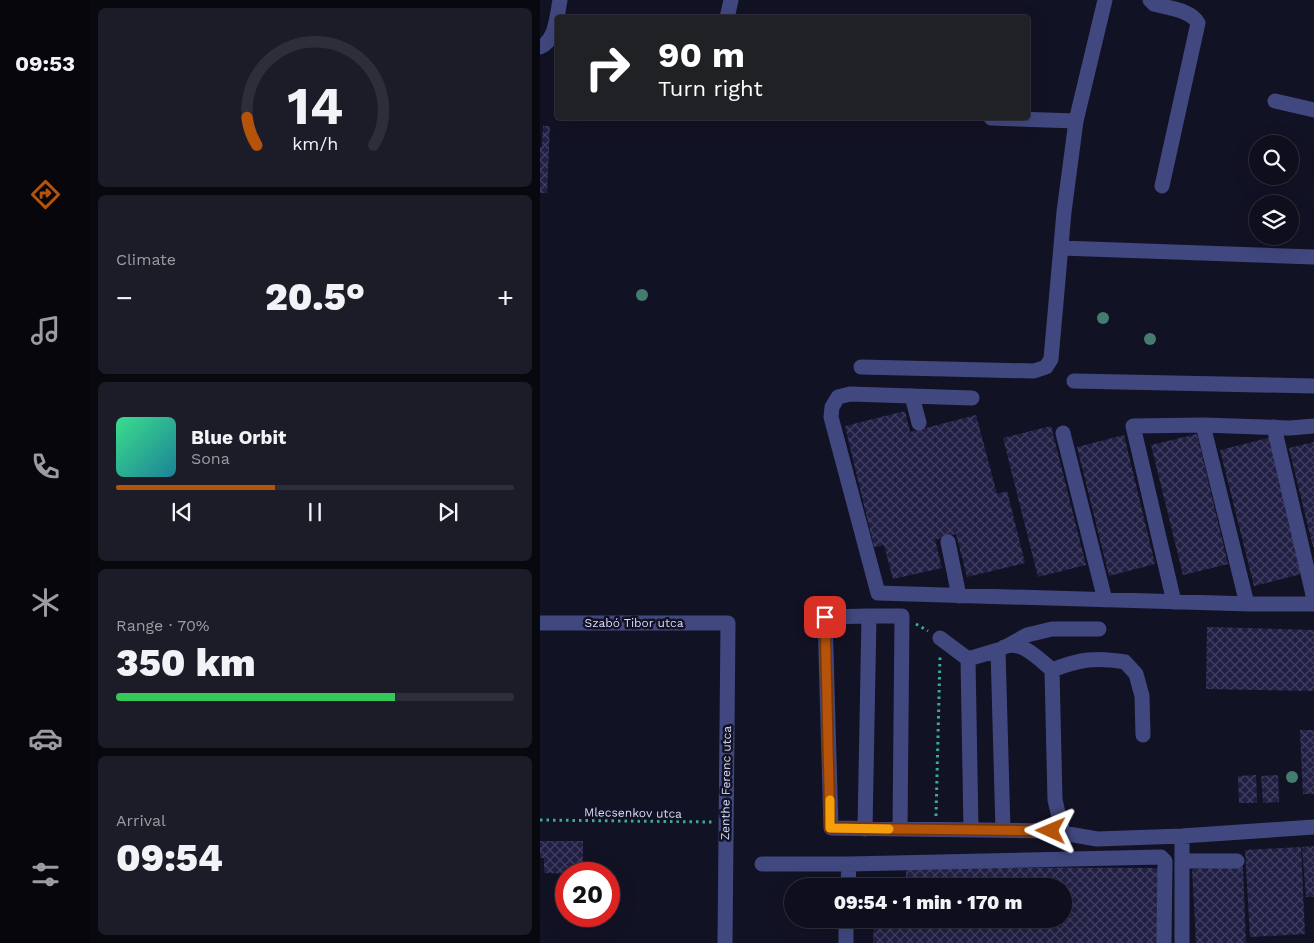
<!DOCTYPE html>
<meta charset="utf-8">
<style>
body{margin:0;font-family:"Work Sans",sans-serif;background:#1c1c29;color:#f1f3f6;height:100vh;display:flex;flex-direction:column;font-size:19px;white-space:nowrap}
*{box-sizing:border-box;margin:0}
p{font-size:16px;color:#9b9ca3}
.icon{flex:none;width:28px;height:28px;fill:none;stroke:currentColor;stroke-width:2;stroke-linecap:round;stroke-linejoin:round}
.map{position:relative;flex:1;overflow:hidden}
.details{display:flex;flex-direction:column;gap:8px;padding:8px;background:#08080f;width:450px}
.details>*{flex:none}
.guide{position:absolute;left:15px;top:15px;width:475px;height:105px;border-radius:5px;box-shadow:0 5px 20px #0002,0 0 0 1px #2e2e3b;background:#202124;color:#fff;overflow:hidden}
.buttons{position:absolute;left:709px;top:135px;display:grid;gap:10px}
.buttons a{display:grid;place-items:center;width:50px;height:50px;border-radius:50%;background:#0e0e1c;box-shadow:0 5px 20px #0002,0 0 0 1px #2e2e3b;font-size:25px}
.speed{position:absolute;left:15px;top:862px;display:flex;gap:10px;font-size:25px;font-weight:700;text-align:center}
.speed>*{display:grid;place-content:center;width:65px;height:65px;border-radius:50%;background:#0e0e1c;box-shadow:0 5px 20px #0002,0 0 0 1px #2e2e3b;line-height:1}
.speed .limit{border:8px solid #d22;background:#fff;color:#111}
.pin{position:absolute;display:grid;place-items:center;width:42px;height:42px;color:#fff;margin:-21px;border-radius:10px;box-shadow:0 2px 8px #0006}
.me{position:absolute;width:55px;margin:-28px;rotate:271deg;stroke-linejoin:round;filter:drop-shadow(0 0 4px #0008)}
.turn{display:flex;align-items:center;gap:18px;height:105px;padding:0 20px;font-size:22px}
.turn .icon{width:65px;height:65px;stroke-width:2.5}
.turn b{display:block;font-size:35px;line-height:42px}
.big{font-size:38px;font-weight:800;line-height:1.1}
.details .card{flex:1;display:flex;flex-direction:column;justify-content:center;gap:8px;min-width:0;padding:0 18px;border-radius:8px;background:#1c1c29}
.details .dial{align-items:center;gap:0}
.dial svg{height:130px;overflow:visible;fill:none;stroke:#2e2e3b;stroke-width:7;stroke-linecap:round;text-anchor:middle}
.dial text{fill:#f1f3f6;stroke:none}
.song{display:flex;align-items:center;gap:15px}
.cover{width:60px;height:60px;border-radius:8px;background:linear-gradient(135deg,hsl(150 70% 55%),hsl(190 70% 35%))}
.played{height:5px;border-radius:2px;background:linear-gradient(90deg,#b45309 40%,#2e2e3b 40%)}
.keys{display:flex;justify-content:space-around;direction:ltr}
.heat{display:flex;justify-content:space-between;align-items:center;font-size:28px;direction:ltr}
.charge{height:8px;border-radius:4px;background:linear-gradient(90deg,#34c759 70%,#2e2e3b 0)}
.trip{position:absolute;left:244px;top:878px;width:288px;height:50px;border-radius:25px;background:#0e0e1c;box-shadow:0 5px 20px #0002,0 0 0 1px #2e2e3b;font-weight:800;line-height:50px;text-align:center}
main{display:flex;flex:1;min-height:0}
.tabs{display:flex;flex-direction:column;width:90px;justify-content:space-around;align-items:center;background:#06060b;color:#9b9ca3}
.tabs .icon{width:35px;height:35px}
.tabs .on{color:#b45309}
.tabs b{font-size:22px;color:#f1f3f6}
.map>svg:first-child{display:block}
.building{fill:url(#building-cross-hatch)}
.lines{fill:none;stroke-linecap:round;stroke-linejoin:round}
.path{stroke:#3cac95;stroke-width:3;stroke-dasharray:2.5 4;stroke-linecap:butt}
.minor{stroke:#41487f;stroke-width:15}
.tree{fill:#447d6f}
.route-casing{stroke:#753606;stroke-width:12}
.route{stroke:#b45309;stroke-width:9}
.slow{stroke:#f59e0b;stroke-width:9}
.labels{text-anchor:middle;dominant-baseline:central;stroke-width:5;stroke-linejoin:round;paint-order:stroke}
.street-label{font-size:12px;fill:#d9dafb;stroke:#121225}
</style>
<main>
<nav class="tabs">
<b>09:53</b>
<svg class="icon on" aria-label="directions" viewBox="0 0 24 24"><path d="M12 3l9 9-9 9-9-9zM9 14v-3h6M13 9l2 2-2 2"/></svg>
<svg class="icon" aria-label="music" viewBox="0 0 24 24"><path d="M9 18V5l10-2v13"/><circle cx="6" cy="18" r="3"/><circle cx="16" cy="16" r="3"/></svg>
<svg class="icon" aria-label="phone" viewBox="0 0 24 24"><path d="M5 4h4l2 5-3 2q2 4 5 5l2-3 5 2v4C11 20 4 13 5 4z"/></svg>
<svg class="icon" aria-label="climate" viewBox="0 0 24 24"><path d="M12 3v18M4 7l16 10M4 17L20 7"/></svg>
<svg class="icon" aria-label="car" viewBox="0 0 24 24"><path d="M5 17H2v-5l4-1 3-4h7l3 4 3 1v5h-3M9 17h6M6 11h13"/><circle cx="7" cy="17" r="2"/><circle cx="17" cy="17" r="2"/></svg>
<svg class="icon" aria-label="filters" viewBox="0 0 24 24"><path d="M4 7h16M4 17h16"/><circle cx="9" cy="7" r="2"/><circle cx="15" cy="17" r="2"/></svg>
</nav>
<section class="details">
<div class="card dial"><svg viewBox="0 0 100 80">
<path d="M14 69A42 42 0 1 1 86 69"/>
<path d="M14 69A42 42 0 0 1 8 52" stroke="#b45309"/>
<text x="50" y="56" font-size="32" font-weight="700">14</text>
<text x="50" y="72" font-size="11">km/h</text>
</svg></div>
<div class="card"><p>Climate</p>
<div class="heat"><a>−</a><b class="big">20.5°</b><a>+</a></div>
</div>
<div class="card">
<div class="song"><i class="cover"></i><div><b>Blue Orbit</b><p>Sona</p></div></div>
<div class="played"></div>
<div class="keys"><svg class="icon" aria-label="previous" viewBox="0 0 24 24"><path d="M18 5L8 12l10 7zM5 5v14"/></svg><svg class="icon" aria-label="pause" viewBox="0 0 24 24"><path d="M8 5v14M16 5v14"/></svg><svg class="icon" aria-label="next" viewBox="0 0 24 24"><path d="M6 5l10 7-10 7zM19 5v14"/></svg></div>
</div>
<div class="card"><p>Range · 70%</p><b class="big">350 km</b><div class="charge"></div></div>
<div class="card"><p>Arrival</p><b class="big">09:54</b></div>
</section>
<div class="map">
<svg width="774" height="943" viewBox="0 0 774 943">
<defs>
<pattern id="building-cross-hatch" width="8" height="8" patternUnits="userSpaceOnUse" patternTransform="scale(1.25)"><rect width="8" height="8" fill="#212044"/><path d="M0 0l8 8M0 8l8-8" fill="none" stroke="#414060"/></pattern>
</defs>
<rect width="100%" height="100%" fill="#121225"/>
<path class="building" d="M3 126H10L7 193H0V147H2Z
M365 411 370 432 436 415 457 494 467 491 485 563 427 577 416 534 395 540 402 568 353 579 344 545 334 547 305 426Z
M511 426 546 565 498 577 463 438Z
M657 434 688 564 643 575 611 445Z
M584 435 615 564 569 576 537 447Z
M732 437 765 573 714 586 680 450Z
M774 442V547H773L749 448Z
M667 627 774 630V691L666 689Z
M760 730H774V794H763Z
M716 775 717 803H699L698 776Z
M738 775 739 802 723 803 721 776Z
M0 841H43V874L4 873V858H0Z
M774 846V897H766L762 847Z
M761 847 765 934 710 937 705 850Z
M366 867 619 868 618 943H333L334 919H522V886H366Z
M703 867 706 943H656L652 869Z"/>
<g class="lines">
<path class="path" d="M376 624 388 631
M396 816 400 657
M0 820 172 822"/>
<path class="minor" d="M610 0 614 4C628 8 651 10 658 23L622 186
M187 18 191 0
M0 47C16 41 17 15 20 0
M735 101 774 110
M451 118 536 121 565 0
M521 248 774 257
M321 367 494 371 506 367 511 359 524 212 536 121
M534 381 774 386
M372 396 379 423
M432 398 310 394 298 397 292 407 291 417 338 593 711 604H774
M663 425 707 604
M734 427 774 599
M523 433 565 600
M408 542 419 596
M634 602 593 426 663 425 750 428 774 426
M329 616H362L360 829
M0 623H188L185 943
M400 638 428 659 431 830
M469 645 487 635 512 629H559
M464 647C481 639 500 660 512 670
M428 659 458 650 463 830
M325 829 329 616 285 617 291 828 511 831 557 839 642 836
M523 833 515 800 512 670C540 659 556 657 585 662L596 674 602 696 603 735
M642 861V836L774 827
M222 864H309L621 857 625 861 624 943
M308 886 309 864
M306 943V919
M642 943V861H697"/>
</g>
<g class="tree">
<circle cx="102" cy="295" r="6"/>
<circle cx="563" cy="318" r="6"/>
<circle cx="610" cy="339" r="6"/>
<circle cx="752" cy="777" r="6"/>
</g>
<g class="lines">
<g class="route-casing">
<path id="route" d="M285 617 290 828 511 831"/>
</g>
<use href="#route" class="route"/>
<path class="slow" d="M290 800V828L349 829"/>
</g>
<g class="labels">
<g class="street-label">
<text x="94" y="623">Szabó Tibor utca</text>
<text transform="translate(186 783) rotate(-89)">Zenthe Ferenc utca</text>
<text transform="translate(93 813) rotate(1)">Mlecsenkov utca</text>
</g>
</g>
</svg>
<div class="buttons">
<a><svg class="icon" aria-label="search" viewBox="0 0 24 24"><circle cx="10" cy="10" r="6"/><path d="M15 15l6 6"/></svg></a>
<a><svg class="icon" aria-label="layers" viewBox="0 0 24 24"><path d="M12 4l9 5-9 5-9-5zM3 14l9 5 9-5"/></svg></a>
</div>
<div class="speed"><div class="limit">20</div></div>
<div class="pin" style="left:285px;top:617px;background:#d93025"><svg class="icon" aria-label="arrive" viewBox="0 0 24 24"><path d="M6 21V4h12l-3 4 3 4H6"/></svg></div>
<svg class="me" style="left:511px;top:831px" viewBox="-20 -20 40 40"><path d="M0-17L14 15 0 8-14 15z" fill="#b45309" stroke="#fff" stroke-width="4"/></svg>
<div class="trip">09:54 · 1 min · 170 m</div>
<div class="guide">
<div class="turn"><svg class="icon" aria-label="right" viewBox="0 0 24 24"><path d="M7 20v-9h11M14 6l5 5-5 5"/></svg><div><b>90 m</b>Turn right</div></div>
</div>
</div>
</main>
